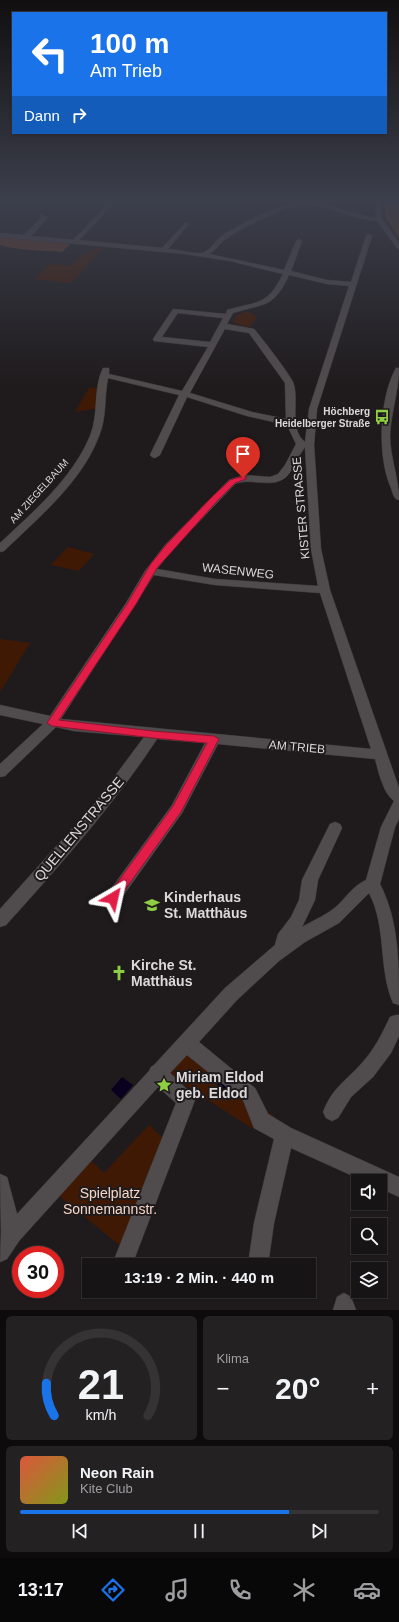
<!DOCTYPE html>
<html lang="de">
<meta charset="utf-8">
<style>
body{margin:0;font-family:Arial,sans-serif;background:#242123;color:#f1f3f6;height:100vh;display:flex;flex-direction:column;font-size:15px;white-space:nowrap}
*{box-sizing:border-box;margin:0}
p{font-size:13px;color:#9e9ea1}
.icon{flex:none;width:22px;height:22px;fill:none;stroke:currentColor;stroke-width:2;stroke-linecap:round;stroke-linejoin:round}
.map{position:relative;height:1310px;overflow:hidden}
.side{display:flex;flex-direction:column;gap:6px;padding:6px;background:#0d0b0c;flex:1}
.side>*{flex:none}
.top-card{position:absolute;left:12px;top:12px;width:375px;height:122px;border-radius:0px;box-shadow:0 1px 3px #0004,0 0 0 1px #363335;background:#1a73e8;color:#fff;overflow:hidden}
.fabs{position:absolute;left:351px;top:1174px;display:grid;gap:8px}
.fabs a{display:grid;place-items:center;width:36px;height:36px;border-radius:0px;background:#171416;box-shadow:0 1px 3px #0004,0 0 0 1px #363335;font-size:20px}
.speed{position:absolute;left:12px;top:1246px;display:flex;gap:8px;font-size:20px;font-weight:700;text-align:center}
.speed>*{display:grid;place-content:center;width:52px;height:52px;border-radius:50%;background:#171416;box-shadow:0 1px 3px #0004,0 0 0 1px #363335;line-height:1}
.speed .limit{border:6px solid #d22;background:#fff;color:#111}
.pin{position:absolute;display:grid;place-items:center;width:34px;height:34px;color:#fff;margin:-41px -17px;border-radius:50% 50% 50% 0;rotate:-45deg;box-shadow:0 0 4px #0007}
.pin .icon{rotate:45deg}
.me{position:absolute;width:44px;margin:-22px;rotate:36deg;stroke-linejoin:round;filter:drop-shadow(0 0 3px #0008)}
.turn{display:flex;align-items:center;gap:14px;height:84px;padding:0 12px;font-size:18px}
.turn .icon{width:52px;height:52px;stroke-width:2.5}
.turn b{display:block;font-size:28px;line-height:34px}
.then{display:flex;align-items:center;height:38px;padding:0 12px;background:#0003;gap:8px;font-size:15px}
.big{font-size:30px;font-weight:800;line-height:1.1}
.side .card{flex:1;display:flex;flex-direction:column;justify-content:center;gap:6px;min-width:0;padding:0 14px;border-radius:6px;background:#242123}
.side .dial{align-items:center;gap:0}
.dial svg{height:104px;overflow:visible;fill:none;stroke:#363335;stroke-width:7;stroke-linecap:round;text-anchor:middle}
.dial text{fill:#f1f3f6;stroke:none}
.song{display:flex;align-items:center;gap:12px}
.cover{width:48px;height:48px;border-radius:6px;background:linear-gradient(135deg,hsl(10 70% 55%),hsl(70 70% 35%))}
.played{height:4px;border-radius:2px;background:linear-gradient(90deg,#1a73e8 75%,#363335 75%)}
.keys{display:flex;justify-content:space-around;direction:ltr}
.heat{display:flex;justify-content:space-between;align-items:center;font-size:22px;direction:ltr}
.side .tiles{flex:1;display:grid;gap:6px;grid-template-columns:1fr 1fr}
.card:last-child{grid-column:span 2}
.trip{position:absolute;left:82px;top:1258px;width:234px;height:40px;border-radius:0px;background:#171416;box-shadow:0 1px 3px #0004,0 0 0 1px #363335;font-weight:800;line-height:40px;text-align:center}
.menu{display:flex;height:64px;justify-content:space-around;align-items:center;background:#090809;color:#9e9ea1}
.menu .icon{width:28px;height:28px}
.menu .current{color:#1a73e8}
.menu b{font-size:18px;color:#f1f3f6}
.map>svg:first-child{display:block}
.green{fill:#401905}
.forest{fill:#6c3b24}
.water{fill:#08001f}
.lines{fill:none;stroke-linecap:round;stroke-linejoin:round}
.stream{stroke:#08001f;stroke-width:5.5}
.street-casing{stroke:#3c393a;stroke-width:1}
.street{fill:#504b4d;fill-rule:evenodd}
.route{fill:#e11d48;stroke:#92132f}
.labels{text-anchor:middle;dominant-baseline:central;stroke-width:4;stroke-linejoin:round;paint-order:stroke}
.far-poi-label{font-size:10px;font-weight:bold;fill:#dcd9da;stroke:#1f1b1d;text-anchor:end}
.far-street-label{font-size:10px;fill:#dcd9da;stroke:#1f1b1d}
.street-label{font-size:12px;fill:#dcd9da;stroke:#1f1b1d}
.near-street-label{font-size:14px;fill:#dcd9da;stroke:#1f1b1d}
.near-poi-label{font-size:14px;font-weight:bold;fill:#dcd9da;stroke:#1f1b1d;text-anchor:start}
.near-park-label{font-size:14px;fill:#f7d6c6;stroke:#1f1b1d}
</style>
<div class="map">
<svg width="399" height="1310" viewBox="0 0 399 1310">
<rect width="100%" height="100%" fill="#1f1b1d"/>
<path class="green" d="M101 247 103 248 72 282 67 283 34 279 50 264 69 266 84 254Z
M248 311 257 317 250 327 239 325 233 322 237 315Z
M89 388H101L100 408 75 412Z
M68 547 94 554 79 571 51 565Z
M0 639 30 643 0 692Z
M189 1052 244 1091 285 1126 380 1181 316 1158 250 1127 169 1075Z
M149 1125 165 1140 123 1248 53 1191 85 1155 104 1173Z"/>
<path class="forest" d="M385 202H399V238L385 216Z
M0 236 70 244 62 252C42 250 20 251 0 245Z"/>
<path class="water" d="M122 1077 133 1085 121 1099 111 1090Z"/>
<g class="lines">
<path class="stream" d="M220 1084 235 1093"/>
<g class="street-casing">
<path id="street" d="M110 202H116L79 240 162 248 186 222 189 224 168 249C176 249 194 254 201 253 211 251 215 240 223 235 238 225 280 204 298 202 325 199 350 216 376 217L375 202H381L382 219 399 243V249L397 248 377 221C353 219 332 208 309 203 294 201 242 228 227 238 220 242 217 250 209 254L284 270 296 241 299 239 302 241 291 271 327 280 351 282 366 236 369 234 372 236 317 409 314 445 321 549 330 590 399 788V819L395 827 380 884C399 921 399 964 399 1005L393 1003C378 968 387 927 369 893L339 923 305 942 279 961 237 1000 199 1042 255 1088 268 1114 291 1128 399 1177V1197L380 1188V1181H364L291 1148 274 1223 268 1265H248L254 1223 274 1139 254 1128 243 1100 187 1055 170 1073 192 1094 195 1100 132 1265H112L176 1103 158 1087 19 1241 7 1259 0 1262 1 1232 0 1174 7 1177 17 1214 149 1071 151 1067 154 1065 225 988 275 945 278 934 291 917 299 900 302 880 330 824 335 822 340 824 342 828 318 880 315 900 302 927C314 920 327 915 338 905 347 896 353 886 366 880L381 827 394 801C383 793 379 773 375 759L218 744 182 813 118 903 113 905 108 903 105 898 108 893 172 805 205 743 157 739C113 806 60 865 6 925L0 927V909L95 803 144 737 74 731 56 727 5 776 0 777V764L43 724 0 715V705L50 716 126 603 145 571 165 545 229 480 244 475 270 477 278 474 285 465 296 444 287 425 247 416 187 397 160 455 155 458 152 457 150 455 179 395 108 378C104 398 107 417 99 436 82 482 38 518 4 551L0 552V543C33 512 72 479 90 436 99 415 93 387 103 368H109V374L182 391 208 347 154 341 153 339 173 309 226 314 227 310C258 301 267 306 283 274L230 261 185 254 0 237V233L24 235 41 218 39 216 42 214 48 218 31 236 73 240ZM289 275 327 284 349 286 309 409 305 442C288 429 300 399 293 382 288 372 262 338 254 329L227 324 233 313C265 303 273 309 289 275ZM178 313 223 318 210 342 162 337ZM225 329 249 333 285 383 286 419 252 412 190 393ZM305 447 311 549 318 586 215 579 157 569 173 549 235 484C251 477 273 490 287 476 295 468 298 456 305 447ZM154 575 215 585 320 593 371 749 61 719Z
M396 368H399C399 391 391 412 390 435 390 458 399 478 399 500 393 499 393 493 391 488 377 457 379 398 396 368Z
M396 1015H399V1036L391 1053 373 1077 351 1097 338 1118 332 1121 326 1118 323 1112C333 1087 345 1082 361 1064 374 1050 382 1034 390 1017Z
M344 1293 351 1297 356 1310H333L337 1297Z"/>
</g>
<use href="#street" class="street"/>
</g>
<linearGradient id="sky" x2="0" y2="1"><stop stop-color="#110f10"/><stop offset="0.52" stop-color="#3c3f4c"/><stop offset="1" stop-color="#3c3f4c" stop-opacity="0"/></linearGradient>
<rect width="399" height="385" fill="url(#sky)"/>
<path class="route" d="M243 476H246V479L235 483 218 500 157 568 136 604 59 720 153 731 214 736 219 739 181 812 117 901 113 903 109 901 107 898 109 894 173 806 207 743 153 738 52 726 47 723 127 604 150 565 166 545 212 497 230 480Z"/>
<defs>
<g id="bus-bare" transform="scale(1.2)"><path d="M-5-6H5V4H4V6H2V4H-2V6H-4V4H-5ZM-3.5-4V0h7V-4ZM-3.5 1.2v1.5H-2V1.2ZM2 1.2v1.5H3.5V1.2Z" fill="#8ece43" stroke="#1f1b1d" stroke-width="2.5" paint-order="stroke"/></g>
<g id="school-bare" transform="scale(1.2)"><path d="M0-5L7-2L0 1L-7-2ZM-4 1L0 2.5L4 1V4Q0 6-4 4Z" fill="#8ece43" stroke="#1f1b1d" stroke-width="2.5" paint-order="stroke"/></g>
<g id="church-bare" transform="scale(1.2)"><path d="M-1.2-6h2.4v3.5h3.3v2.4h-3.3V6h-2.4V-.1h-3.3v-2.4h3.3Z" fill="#8ece43" stroke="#1f1b1d" stroke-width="2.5" paint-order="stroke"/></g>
<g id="sight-bare" transform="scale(1.2)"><path d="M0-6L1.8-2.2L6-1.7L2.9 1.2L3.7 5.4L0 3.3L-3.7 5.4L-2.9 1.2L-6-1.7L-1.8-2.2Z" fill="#8ece43" stroke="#1f1b1d" stroke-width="2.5" paint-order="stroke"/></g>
</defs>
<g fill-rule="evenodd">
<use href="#bus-bare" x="382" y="417"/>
<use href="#school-bare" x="152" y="905"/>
<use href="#church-bare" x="119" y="973"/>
<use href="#sight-bare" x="164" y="1085"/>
</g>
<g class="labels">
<g class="far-poi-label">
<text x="370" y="411">Höchberg<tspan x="370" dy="12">Heidelberger Straße</tspan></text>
</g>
<g class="far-street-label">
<text transform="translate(39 491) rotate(-48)">AM ZIEGELBAUM</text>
</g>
<g class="street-label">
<text transform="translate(301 508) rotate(-95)">KISTER STRASSE</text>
<text transform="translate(238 571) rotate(6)">WASENWEG</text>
<text transform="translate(297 747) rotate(5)">AM TRIEB</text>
</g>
<g class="near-street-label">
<text transform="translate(79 829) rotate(-50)">QUELLENSTRASSE</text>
</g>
<g class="near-poi-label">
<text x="164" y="897">Kinderhaus<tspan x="164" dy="16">St. Matthäus</tspan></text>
<text x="131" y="965">Kirche St.<tspan x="131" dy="16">Matthäus</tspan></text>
<text x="176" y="1077">Miriam Eldod<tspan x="176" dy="16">geb. Eldod</tspan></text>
</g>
<g class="near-park-label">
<text x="110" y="1193">Spielplatz<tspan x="110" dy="16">Sonnemannstr.</tspan></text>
</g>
</g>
</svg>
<div class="fabs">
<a><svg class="icon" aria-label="sound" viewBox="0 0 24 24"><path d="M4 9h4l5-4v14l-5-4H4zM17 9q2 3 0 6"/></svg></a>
<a><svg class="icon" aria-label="search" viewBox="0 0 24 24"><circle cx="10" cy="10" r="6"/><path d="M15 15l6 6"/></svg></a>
<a><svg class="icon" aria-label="layers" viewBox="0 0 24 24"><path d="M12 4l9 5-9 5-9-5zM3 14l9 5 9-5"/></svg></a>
</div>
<div class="speed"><div class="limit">30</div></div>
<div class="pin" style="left:243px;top:478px;background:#d93025"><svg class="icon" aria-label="arrive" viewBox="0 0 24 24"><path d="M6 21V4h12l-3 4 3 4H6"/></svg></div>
<svg class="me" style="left:113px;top:898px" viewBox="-20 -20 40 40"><path d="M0-17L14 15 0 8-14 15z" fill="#e11d48" stroke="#fff" stroke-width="4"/></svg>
<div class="trip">13:19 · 2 Min. · 440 m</div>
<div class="top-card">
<div class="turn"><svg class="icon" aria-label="left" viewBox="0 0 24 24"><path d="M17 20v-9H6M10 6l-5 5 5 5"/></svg><div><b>100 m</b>Am Trieb</div></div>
<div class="then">Dann<svg class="icon" aria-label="right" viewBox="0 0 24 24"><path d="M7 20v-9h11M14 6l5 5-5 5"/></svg></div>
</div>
</div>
<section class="side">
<div class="tiles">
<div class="card dial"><svg viewBox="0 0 100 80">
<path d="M14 69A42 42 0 1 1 86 69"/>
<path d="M14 69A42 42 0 0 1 8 44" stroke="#1a73e8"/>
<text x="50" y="56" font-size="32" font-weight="700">21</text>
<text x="50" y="72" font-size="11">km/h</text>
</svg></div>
<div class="card"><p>Klima</p>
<div class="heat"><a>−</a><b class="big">20°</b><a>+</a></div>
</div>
<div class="card">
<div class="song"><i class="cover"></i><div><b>Neon Rain</b><p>Kite Club</p></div></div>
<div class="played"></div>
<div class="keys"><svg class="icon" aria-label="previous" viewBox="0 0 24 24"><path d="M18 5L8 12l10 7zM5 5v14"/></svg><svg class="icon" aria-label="pause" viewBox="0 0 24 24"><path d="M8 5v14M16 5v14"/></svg><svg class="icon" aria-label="next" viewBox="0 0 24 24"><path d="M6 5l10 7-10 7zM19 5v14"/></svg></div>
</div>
</div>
</section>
<nav class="menu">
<b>13:17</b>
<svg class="icon current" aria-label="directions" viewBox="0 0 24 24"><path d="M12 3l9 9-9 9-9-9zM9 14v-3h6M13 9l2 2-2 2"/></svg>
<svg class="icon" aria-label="music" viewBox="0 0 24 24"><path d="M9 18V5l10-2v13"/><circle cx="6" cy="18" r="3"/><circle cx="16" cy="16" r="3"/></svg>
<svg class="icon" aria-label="phone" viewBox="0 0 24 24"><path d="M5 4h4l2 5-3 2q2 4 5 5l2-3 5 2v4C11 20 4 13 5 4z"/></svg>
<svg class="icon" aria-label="climate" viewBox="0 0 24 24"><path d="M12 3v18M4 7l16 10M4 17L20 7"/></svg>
<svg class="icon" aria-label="car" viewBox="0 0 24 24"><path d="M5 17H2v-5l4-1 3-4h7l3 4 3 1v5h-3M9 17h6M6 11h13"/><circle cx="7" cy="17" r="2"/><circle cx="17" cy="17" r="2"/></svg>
</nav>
